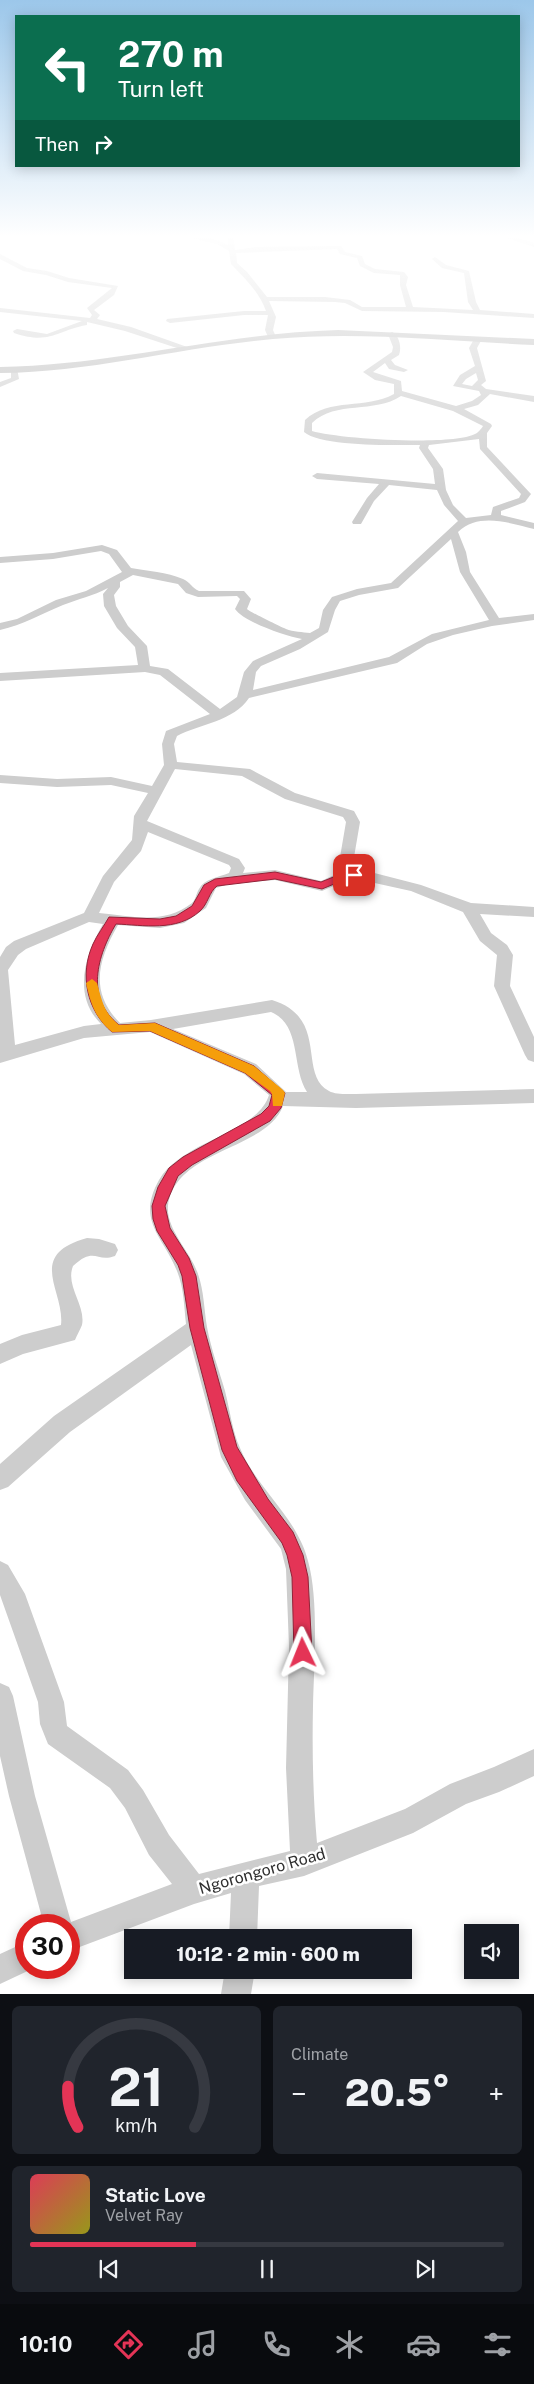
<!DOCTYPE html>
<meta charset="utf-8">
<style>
body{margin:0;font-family:"Public Sans",sans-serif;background:#20242c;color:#f1f3f6;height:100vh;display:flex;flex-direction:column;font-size:19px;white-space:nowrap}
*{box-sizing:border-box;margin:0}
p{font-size:16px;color:#9ea1a6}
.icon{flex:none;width:28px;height:28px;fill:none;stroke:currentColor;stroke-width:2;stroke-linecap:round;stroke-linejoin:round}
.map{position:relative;height:1994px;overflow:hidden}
.sheet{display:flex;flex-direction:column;gap:12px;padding:12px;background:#0d0f14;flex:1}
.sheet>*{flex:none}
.top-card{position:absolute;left:15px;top:15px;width:505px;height:152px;border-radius:0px;box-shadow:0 2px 12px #0003;background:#0b6e4f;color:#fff;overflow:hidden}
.tools{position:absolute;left:464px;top:1924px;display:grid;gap:10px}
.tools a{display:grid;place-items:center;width:55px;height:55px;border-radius:0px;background:#171b24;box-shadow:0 2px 12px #0003;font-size:25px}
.speed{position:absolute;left:15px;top:1914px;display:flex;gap:10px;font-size:25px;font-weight:700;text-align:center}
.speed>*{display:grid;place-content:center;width:65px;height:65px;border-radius:50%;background:#171b24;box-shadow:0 2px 12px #0003;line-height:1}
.speed .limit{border:8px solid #d22;background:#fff;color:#111}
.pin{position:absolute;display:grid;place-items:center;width:42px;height:42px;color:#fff;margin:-21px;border-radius:10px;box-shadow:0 2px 8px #0006}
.me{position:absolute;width:55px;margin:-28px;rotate:358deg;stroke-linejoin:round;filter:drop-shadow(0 0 4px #0008)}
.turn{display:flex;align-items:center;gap:18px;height:105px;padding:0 20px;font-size:22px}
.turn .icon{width:65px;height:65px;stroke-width:2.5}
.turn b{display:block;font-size:35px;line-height:42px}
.then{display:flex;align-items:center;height:48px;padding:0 20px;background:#0003;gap:10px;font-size:19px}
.big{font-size:38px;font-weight:800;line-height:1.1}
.sheet .card{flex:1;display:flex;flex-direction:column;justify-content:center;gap:8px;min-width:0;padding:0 18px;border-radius:8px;background:#20242c}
.sheet .dial{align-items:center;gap:0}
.dial svg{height:130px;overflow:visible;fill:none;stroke:#363941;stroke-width:7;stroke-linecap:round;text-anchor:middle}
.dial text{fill:#f1f3f6;stroke:none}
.song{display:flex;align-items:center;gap:15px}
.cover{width:60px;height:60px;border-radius:8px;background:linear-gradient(135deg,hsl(350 70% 55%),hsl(60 70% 35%))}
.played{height:5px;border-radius:2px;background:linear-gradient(90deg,#e43456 35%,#363941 35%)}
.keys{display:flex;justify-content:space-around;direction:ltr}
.heat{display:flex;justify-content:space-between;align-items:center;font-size:28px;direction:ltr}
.sheet .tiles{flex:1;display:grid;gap:12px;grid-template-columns:1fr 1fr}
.card:last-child{grid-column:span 2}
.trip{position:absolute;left:124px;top:1929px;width:288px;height:50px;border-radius:0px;background:#171b24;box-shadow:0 2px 12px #0003;font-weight:800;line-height:50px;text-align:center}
.menu{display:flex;height:80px;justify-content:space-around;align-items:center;background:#090b0e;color:#9ea1a6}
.menu .icon{width:35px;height:35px}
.menu .current{color:#e43456}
.menu b{font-size:22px;color:#f1f3f6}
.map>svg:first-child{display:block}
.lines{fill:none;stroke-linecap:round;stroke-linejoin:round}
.street{fill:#cdcdcd;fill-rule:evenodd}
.secondary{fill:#bababa;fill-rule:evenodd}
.route{fill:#e43456;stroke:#942238}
.slow{fill:#f59e0b}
.labels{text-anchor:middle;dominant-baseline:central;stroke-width:5;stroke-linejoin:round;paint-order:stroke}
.near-street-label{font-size:16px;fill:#303030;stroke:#fff}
</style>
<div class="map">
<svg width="534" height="1994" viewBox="0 0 534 1994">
<rect width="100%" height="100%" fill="#fff"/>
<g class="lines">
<path class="street" d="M178 235C195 235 214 237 228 245L227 235H233L235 250 256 247 341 246 345 252 362 256 365 264 375 269 404 272 408 277 406 285 413 307 473 310 468 302 464 273 442 268 432 259 435 257 446 265 469 271 476 302 480 310 534 314V318L444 312 362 311 345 303 335 302 269 301 276 317 273 330 276 337 272 339H269L265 330 268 315H244L170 323 166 321 167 319 244 311H266C259 291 245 279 231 264L229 251 217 244ZM337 249 340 254 357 258 360 266 374 273 400 275V285L406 307H362L350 300 325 297H267L247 272 237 263 236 253Z
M498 235H509L534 243V247Z
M0 254 27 268 47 271 69 278 118 286 114 295 94 310 100 315 97 319 131 327 190 348 183 350 125 331 87 322V325C55 331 50 345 14 333L13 331 17 329 47 334 82 321 0 312V308L90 318 92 315 87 308 112 288 68 282 46 275 23 271 0 259Z
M392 332C399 335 402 347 399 355L391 360 395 365 408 370 404 372 389 369 385 363 373 372 401 381 402 391 456 406 472 401 481 395 479 391 453 386 460 375 475 366 469 348 473 341 478 337 482 339 477 348 486 381 481 385 486 389 534 396V402L490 394 478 405 464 409 491 424 492 426 487 433V447L531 494 525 502 501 511V515L534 523V529C509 523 479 512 458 532L466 552 470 572 499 618 534 614V620L492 626 453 635 427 644 397 663 249 698C234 721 200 724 177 736L174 744 177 762 250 769 295 793 354 811 360 822 353 863 355 868 421 885 471 903 534 907V917L480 914 491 933 507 945 513 955 510 986 534 1037V1062L528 1060 525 1055 494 986 497 955 480 941 463 912 411 891 352 878 322 891 275 880 229 884 216 888 206 908 184 923 160 928 118 925C98 960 89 992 120 1023L151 1020 272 1000C330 1018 297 1074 329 1091 336 1095 349 1094 356 1094L534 1089V1103L356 1108 283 1106C267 1150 175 1149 168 1206 166 1230 191 1252 198 1274 204 1291 204 1309 207 1327 211 1349 219 1370 225 1391 230 1410 232 1430 240 1448 257 1489 297 1517 308 1561 319 1600 314 1664 313 1706 312 1752 313 1797 317 1843L405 1809 450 1784 494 1767 534 1749V1776L499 1792 466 1804 413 1833 304 1876 259 1886 257 1938H229L231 1893 194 1904 69 1951V1925H44L9 1796 0 1756V1683L9 1687 13 1696 35 1796 71 1922 172 1884 149 1855 125 1808 110 1788 48 1744 40 1724 38 1702 0 1595V1561L8 1565 25 1594 64 1702 67 1726 128 1770 143 1790 169 1835 199 1874 290 1851 286 1768 289 1647 286 1569 281 1549 245 1500 221 1457 191 1345 70 1432 8 1487 0 1490V1464L54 1416 186 1324C184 1306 184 1288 177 1271 163 1236 136 1221 159 1180 182 1140 257 1134 269 1095L244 1074 150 1032 84 1038 0 1063V957L6 947 14 941 84 913 103 876 132 840 134 816 148 793 111 785 57 787 0 783V775L57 779 111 777 152 786 164 765 162 744 166 731 210 714 160 675 145 672 0 681V673L138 665 135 647 117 628 104 606 103 594 108 588C93 596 78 599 63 605 41 614 23 625 0 630V623L17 619 56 600 86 591 122 572 109 554 101 551 53 559 0 563V557L53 553 102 545 117 550 131 568C147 571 167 572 183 579 190 582 192 588 199 591H244L251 599 247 609C248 611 281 627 286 629 293 632 303 632 310 633L319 628 323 610 332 597 357 589 391 583 458 521 444 505 437 490 389 485 374 501 361 524H353L352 522 367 498 379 484 317 479 312 476 317 473 435 484 433 469 419 448 420 445C396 445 321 447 304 432L305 420C330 397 365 410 394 394V384L375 380 363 372 392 352 393 347 388 334ZM476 373 478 380 472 386 462 384 466 379ZM401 396 453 411 483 426C481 429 478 433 475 434 453 446 338 439 312 431V423C336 400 374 414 401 396ZM479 439 480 449 521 494 519 498 493 507 491 515 466 518 453 505 446 490 443 469 428 448 429 445ZM451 539 460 572 489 620 432 634 389 657 253 690 256 672 261 666 300 649 328 632 335 610 340 601 359 595 398 588ZM133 575 178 584 186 593 198 597 237 596 240 599 235 609C244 622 285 636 302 639L253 661 244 672 237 697 220 709 168 669 150 666 147 646 128 626 116 606 114 595 120 587V582ZM175 769 242 776 285 799 343 817 346 822 339 863 341 872 321 881 275 870 243 873 245 868 239 859 147 821ZM148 832 229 865 231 868 229 873C219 877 204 879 199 889 196 894 196 899 192 903 164 925 132 916 99 913L114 882 141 851ZM89 922 103 924C85 955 72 995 101 1024L84 1026 15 1045 8 970 18 955 26 949ZM271 1012C302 1025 291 1067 307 1092H286L256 1064 173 1029Z
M11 368H17L19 379 0 387V382L11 378Z
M87 1238 99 1239 115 1244 118 1250 115 1256C96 1263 95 1246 73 1266 65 1286 86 1305 82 1325 80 1330 77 1335 75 1340L23 1354 0 1364V1344L22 1335 61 1325C65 1291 25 1255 87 1238Z
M26 1942V1968H34L0 1984V1954Z
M225 1970H255L251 1994H221Z"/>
<path class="secondary" d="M338 330 534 339V345C447 341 360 331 273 339 181 347 93 372 0 373V367C114 365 224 333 338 330Z"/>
</g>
<linearGradient id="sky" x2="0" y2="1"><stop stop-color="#9cc7ea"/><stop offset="0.46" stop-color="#fff"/><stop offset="1" stop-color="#fff" stop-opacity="0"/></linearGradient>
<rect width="534" height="514" fill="url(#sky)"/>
<path class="route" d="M351 870 358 872V877H351L322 889 275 879 217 886C209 892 208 904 200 911 177 932 143 925 116 924 97 956 85 998 119 1025L155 1023 254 1066 285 1093 281 1108 270 1121 192 1165 178 1176 165 1206 170 1228 189 1258 196 1276 204 1328 237 1447 268 1499 293 1532 303 1555 308 1577 312 1653 309 1660 303 1662 297 1660 294 1653 292 1577 287 1555 282 1543 237 1481 222 1450 190 1328 182 1276 178 1265 157 1231 153 1219 152 1206 158 1187 169 1168 183 1157 261 1114 269 1106 272 1095 245 1073 150 1031 112 1032C87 1011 79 975 93 944 97 935 104 926 109 917L160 919 176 916 192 906 204 885 215 879 275 872 321 882Z"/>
<path class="slow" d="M92 979 97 983C102 1001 104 1013 119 1025L155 1023 254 1066 283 1090 285 1093 282 1106H273L272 1094 270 1091 245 1073 150 1031 112 1032C95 1018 91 1004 86 983Z"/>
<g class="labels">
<g class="near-street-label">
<text transform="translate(262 1871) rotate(-16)">Ngorongoro Road</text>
</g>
</g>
</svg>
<div class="tools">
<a><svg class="icon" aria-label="sound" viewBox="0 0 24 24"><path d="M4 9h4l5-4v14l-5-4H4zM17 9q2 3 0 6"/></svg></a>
</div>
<div class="speed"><div class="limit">30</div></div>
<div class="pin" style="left:354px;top:875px;background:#d93025"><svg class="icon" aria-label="arrive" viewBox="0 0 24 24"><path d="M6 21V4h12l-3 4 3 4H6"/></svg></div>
<svg class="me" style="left:303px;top:1653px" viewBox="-20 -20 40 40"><path d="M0-17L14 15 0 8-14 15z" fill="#e43456" stroke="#fff" stroke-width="4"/></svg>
<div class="trip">10:12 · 2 min · 600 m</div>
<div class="top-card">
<div class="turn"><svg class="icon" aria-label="left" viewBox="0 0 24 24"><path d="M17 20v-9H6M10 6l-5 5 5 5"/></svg><div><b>270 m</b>Turn left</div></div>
<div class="then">Then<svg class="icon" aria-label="right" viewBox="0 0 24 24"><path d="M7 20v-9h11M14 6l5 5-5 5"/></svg></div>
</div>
</div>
<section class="sheet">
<div class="tiles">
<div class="card dial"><svg viewBox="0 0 100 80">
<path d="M14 69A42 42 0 1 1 86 69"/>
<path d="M14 69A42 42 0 0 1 8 44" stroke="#e43456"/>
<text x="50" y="56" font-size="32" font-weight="700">21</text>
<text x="50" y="72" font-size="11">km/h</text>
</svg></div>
<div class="card"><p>Climate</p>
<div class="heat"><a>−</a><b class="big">20.5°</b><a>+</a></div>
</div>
<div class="card">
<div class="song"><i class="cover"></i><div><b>Static Love</b><p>Velvet Ray</p></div></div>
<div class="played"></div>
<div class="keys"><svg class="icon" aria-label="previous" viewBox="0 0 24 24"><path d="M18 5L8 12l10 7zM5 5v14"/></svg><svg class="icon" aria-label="pause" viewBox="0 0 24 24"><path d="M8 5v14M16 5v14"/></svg><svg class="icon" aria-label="next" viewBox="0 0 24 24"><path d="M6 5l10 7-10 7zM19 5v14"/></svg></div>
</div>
</div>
</section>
<nav class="menu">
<b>10:10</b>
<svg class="icon current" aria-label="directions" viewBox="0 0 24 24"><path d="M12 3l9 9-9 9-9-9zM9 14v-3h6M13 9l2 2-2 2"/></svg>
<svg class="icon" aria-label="music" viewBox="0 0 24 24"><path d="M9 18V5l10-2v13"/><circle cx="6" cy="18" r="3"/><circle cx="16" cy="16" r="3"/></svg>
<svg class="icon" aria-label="phone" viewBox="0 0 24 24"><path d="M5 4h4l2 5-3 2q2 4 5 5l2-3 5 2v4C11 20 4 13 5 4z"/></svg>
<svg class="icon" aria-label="climate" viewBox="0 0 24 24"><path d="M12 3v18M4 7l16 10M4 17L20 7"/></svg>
<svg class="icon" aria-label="car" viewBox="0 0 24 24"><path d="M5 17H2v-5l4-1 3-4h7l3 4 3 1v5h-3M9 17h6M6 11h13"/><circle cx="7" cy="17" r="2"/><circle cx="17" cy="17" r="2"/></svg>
<svg class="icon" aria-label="filters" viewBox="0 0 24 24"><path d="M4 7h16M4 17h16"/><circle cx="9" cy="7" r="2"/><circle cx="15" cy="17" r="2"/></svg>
</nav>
